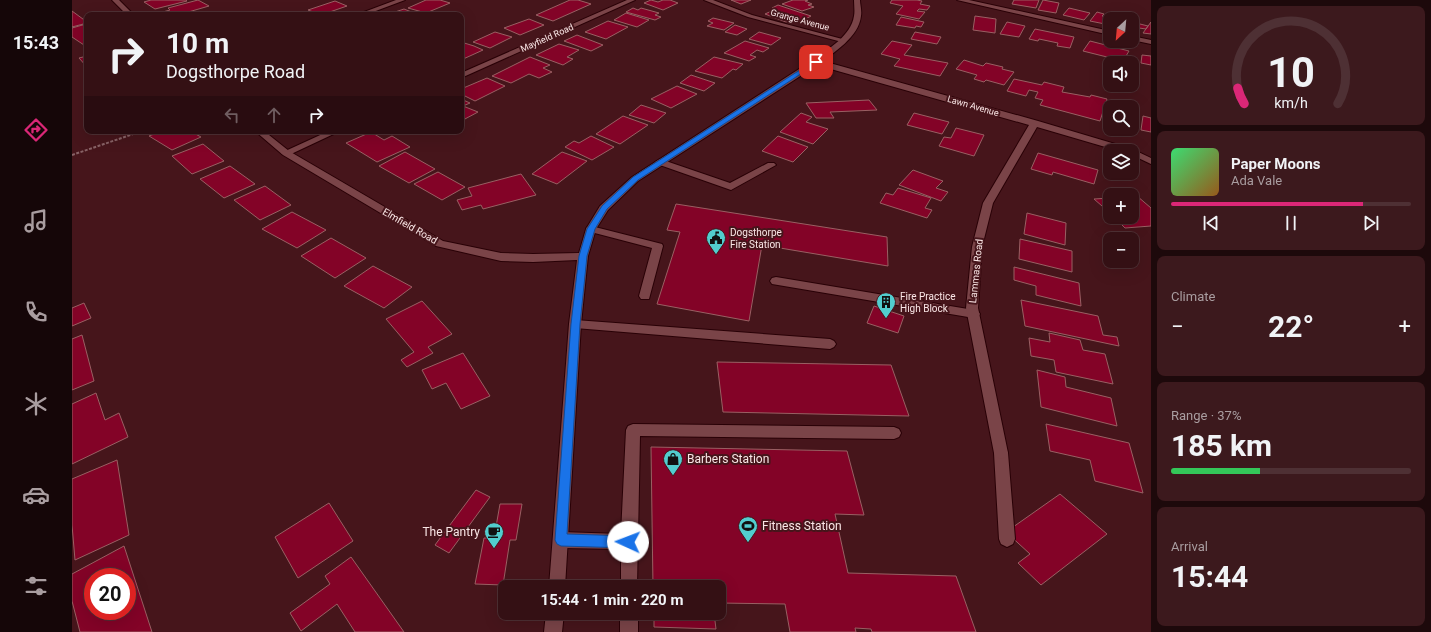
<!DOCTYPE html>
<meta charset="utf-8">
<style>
body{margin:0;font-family:Roboto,sans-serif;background:#3c191d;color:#f1f3f6;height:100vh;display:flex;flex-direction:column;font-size:15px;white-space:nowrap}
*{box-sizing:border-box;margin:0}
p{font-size:13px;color:#a99da0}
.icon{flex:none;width:22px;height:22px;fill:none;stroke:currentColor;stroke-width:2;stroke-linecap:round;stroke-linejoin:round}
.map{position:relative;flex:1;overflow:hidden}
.sheet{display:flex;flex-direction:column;gap:6px;padding:6px;background:#1d090b;width:280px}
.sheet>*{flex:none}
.top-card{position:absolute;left:12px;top:12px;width:380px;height:122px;border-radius:8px;box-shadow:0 4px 16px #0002,0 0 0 1px #4e3034;background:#341014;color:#f1f3f6;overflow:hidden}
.needle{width:26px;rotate:206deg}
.controls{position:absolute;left:1031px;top:12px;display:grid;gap:8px}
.controls a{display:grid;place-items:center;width:36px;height:36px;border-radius:8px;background:#341014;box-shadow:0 4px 16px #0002,0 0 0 1px #4e3034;font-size:20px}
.speed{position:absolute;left:12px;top:568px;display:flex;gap:8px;font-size:20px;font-weight:700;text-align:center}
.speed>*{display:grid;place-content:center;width:52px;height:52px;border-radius:50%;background:#341014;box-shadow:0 4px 16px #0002,0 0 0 1px #4e3034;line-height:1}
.speed .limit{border:6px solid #d22;background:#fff;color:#111}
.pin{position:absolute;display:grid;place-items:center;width:34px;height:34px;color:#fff;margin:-17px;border-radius:8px;box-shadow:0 2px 6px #0006}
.me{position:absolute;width:44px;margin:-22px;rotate:272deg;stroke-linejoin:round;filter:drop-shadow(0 0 3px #0008)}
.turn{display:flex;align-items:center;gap:14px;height:84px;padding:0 16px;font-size:18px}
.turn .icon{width:52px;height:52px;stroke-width:2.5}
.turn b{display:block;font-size:28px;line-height:34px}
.lanes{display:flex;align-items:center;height:38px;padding:0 16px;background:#0003;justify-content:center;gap:20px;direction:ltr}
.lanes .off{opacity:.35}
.big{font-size:30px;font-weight:700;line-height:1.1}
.sheet .tile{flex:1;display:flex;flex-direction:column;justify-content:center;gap:6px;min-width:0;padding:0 14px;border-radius:8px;background:#3c191d}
.sheet .dial{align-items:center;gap:0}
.dial svg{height:104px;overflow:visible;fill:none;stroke:#4e3034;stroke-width:7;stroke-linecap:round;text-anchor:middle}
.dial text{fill:#f1f3f6;stroke:none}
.song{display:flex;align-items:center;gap:12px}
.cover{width:48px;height:48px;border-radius:6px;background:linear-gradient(135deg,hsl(140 70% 55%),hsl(30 70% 35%))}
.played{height:4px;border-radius:2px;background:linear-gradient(90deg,#db2777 80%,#4e3034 80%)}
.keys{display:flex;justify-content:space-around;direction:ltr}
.heat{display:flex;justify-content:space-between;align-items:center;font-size:22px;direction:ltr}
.charge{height:6px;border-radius:3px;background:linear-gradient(90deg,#34c759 37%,#4e3034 0)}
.trip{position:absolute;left:426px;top:580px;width:228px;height:40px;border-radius:8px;background:#341014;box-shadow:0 4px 16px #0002,0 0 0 1px #4e3034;font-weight:700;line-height:40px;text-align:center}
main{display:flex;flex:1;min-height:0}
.menu{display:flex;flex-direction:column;width:72px;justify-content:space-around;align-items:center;background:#150608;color:#a99da0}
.menu .icon{width:28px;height:28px}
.menu .selected{color:#db2777}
.menu b{font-size:18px;color:#f1f3f6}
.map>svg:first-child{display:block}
.building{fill:#830327;stroke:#996063;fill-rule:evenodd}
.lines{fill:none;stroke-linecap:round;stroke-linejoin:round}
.service-casing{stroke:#290006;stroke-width:2}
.minor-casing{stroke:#290006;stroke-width:2}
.tertiary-casing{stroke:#290006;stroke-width:2}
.path{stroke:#886266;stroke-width:2;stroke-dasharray:3 1.5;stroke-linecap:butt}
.service{fill:#7a4448;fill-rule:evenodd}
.minor{fill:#7a4448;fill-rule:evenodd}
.tertiary{fill:#7a4448;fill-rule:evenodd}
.route{fill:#1a73e8;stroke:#114b97}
.labels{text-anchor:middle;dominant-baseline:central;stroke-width:4;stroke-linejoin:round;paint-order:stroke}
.far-street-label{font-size:9px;fill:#fae6e6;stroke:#46151b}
.street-label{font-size:10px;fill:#fae6e6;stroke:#46151b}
.poi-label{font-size:10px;fill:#fae6e6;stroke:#46151b;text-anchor:start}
.near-poi-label{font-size:12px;fill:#fae6e6;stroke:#46151b;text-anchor:start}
</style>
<main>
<nav class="menu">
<b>15:43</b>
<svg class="icon selected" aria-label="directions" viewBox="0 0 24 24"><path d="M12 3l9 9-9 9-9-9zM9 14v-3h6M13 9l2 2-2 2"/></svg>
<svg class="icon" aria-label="music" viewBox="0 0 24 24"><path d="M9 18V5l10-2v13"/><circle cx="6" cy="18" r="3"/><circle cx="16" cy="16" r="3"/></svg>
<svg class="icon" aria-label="phone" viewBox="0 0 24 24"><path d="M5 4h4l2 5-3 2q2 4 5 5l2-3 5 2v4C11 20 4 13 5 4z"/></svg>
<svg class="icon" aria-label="climate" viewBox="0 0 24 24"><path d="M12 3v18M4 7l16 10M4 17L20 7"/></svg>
<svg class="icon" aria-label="car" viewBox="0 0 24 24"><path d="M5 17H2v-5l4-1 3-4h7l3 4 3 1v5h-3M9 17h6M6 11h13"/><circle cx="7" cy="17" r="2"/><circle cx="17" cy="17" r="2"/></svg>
<svg class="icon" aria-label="filters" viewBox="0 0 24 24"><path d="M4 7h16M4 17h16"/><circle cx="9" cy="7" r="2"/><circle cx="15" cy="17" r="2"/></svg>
</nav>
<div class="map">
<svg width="1079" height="632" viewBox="0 0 1079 632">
<rect width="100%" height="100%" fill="#46151b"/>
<path class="building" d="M79 0H114L115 1 83 9 72 2Z
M126 0 137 6 106 15H90L87 13 98 10 96 8Z
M354 0H368L378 3 354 13 336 8Z
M498 0H506L519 4 481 21 464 15Z
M579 0 586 2 591 0H598L606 3 591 10 572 3Z
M659 0H679L669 4Z
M721 0H736L733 1 740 4 736 5 742 7 730 11 710 4Z
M820 0H845L850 1 848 4 858 6 855 10 847 9 845 11 853 12 847 19 824 14 831 6 818 3Z
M942 0H967L964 8 940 4Z
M971 0 987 3 984 13 966 10Z
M263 1 275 6 249 15 236 10Z
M706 5 739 16 730 21 722 18 714 22 693 14 704 9 700 8Z
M561 8 566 10 569 8 587 13 583 15 589 17 583 20 554 12Z
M997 8 1018 13 1012 20 991 15Z
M332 9 347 15H314Z
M0 11 15 22V23L0 27Z
M1025 12 1032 14 1030 16 1041 19 1042 16 1054 19H1038V25L1018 21Z
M554 13 577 20 565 27 542 20Z
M903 16 924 19 923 33 901 30Z
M829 17 852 22 849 27 844 26 843 28 824 25Z
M641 18 662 23 652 30 635 26 641 23 636 21Z
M457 19 472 25 448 35 432 28Z
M536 21 556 27 534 39 513 32Z
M935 22 953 26 947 37 928 34Z
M1060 22 1076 26 1074 29 1067 28 1064 31 1060 30Z
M1079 22V34L1071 33Z
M14 24 15 25V47L0 37V28Z
M663 25 675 29 665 35 653 32Z
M963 29 1002 37 998 48 985 46 986 43 967 39 966 41 957 39Z
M423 32 440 37 418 48 401 42Z
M687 32 709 38 699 45 677 39Z
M843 32 869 37 865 44 839 39Z
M505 35 531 45 519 51 492 41Z
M673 41 697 48 691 52 685 50 678 55 684 57 677 61 652 53Z
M820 41 840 45 832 55 876 63 868 76 822 66 828 59 809 54Z
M1018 41 1057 51 1051 61 1011 51Z
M389 42 402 46 411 50 389 60Z
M487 44 507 50 495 57 501 59 491 65 464 55Z
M1070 55 1079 56V65L1069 63Z
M15 56V67L7 58Z
M458 57 478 65 471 68 480 72 467 78 457 74 439 83 420 76Z
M642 57 671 64 664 70 661 69 650 78 623 71Z
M892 60 911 66 914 63 931 67 930 69 942 72 932 85 914 80 912 82 902 79 905 75 884 69Z
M619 75 643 83 632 91 608 83Z
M415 78 433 86 403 101 389 94V89Z
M942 79 970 85 972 82 992 87 990 92 1018 97 1019 95 1035 99 1028 121 968 105 971 100 963 98 966 92 957 90 954 96 935 91Z
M605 86 625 94 599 108 579 99Z
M389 99 398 103 391 106 406 112 391 120 389 119Z
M797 100 805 110 758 112 762 118H744L734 103Z
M569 105 594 113 582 123 557 115Z
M729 113 740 117 734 122 756 129 741 144 708 132Z
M842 113 877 122 870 134 835 125Z
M551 116 576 125 548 144 524 134Z
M1071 116 1079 118V132L1069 130Z
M1060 117 1067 119 1064 130 1060 129Z
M884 128 912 135 902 156 867 146 872 137 879 138Z
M90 131H118L129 137 100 150 77 136Z
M299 132 312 140 320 136 338 147 305 162 274 143Z
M519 136 542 147 520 160 493 147 502 141 507 143Z
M706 136 736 147 721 162 690 151Z
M131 144 152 161 120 174 100 156Z
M333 152 363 169 337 183 307 166Z
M490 152 515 161 485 184 460 174Z
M966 153 1026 170 1022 184 981 172 980 175 959 169Z
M158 166 183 184 152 198 128 179Z
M841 170 871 181 864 188 876 192 869 201 827 185Z
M366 172 393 187 370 200 342 184Z
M449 174 464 195 411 209 409 205 390 210 385 200 400 196 396 188Z
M193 186 219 205 188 220 162 200Z
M826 188 859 198 853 208 860 210 855 218 808 203 814 193 821 195Z
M1060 196H1065L1079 208V226L1053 228 1042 217H1060Z
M1038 198V213L1022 199Z
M604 204 815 237 816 266 690 245 677 321 585 304 608 232 595 230Z
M220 212 254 230 225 248 190 229Z
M955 213 994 223 993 245 952 234Z
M259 238 294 258 263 278 229 256Z
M948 239 1000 251V272L947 259Z
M301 266 340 287 312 308 272 286Z
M942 267 1007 283 1009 306 964 295V286L942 280Z
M949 300 1026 316 1031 335 1045 337 1047 346 953 326Z
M350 301 380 334 356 347 361 353 335 367 329 360 342 352 314 319Z
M12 303 19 318 0 326V308Z
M802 306 832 316 826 333 795 323Z
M977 333 1008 340 1011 350 1033 354 1041 384 984 372 982 360 959 356 957 338 978 342Z
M10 335 22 381 0 390V339Z
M391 353 418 396 389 409 374 383 360 389 350 370Z
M645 362 819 365 837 416 651 412Z
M965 370 993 377 994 387 1039 398 1045 426 969 407Z
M24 393 33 420 47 413 56 437 0 464V404Z
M974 424 1057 443 1071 493 1023 481 1018 460 978 451Z
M579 447 775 451 792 515 763 514 776 573 884 576 904 632H800L799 629 783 628 784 632H718L713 604 647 603V587H581Z
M45 460 57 535 3 560 0 525V479Z
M404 490 418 497 377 553 363 545Z
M988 494 1035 534 969 585 946 563 958 554 934 532Z
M257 503 281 541 226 578 203 537Z
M428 504H450L444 540H438L431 585 403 584 412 538H422Z
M52 546 80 632H8L0 601V574ZM21 577H55V611H21Z
M279 557 332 632H283L265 604 229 631 218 613 258 584 253 576Z
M582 613H642L644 629 582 627Z"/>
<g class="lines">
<g class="service-casing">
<path id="service" d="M588 159 658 183 696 163H702L704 165 659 190 585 164 583 162Z
M519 226 590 244 591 246 577 299H569L567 296 580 248 515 231 514 229 515 227Z
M704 277 902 310 906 311 908 314 906 317 902 318 700 284 698 281 700 278Z
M503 320 758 339 762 341 764 344 762 347 758 349 503 328 499 327 497 324 499 321Z
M561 424 822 427 827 429 829 433 827 437 822 439 568 436 565 587H549V549L489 548 483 545 481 540 483 535 489 532 549 534 554 430 556 426Z
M929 447 934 449 936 453 943 539 941 544 935 547 929 544 927 539 922 453 924 449Z
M548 613H566V632H548Z"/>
</g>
<g class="minor-casing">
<path id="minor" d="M324 0H333L293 15H284Z
M555 0H563L389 78V73Z
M632 0H641L680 15 774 40 770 42 676 17Z
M885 0H897L1038 31V35Z
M1060 36 1079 40V44L1060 40Z
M741 60H747L966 121 1060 149 1079 158V164L1060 155V151H1047L965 127 921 203 910 247 906 308 936 453 934 457 929 459 924 457 922 453 894 308 900 247 911 203 957 125 741 64Z
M257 131H268L217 155 214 156 209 153Z"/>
</g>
<g class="tertiary-casing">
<path id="tertiary" d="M40 0H47L62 15H55Z
M782 0H788C788 5 790 10 789 16 787 37 762 52 747 64L566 181 536 210 524 229 516 256 509 324 493 587H477L497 324 505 260 461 262 429 261 364 246 211 155 183 131H192L217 151 371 241 429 253 461 254 507 253 514 229 528 206 560 177 741 60C756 49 779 36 782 16 783 11 782 5 782 0Z
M474 613H492L490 632H472Z"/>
</g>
<path class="path" d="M0 155 70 131"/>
<use href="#service" class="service"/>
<use href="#minor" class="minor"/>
<use href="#tertiary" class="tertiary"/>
</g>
<path class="route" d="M742 61 747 62 566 180 535 209 523 229 515 256 508 324 495 534 556 536 561 538 563 542 561 546 556 548 489 546 485 544 483 540 499 324 507 256 515 229 530 206 561 177Z"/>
<defs>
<g id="civic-pin" transform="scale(1)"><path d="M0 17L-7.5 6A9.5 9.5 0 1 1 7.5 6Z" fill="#52cdce" stroke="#46151b"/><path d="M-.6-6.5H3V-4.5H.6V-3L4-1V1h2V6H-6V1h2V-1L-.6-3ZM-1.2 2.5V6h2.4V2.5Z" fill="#111"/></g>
<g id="building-pin" transform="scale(1)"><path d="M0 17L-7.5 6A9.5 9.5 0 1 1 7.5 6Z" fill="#52cdce" stroke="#46151b"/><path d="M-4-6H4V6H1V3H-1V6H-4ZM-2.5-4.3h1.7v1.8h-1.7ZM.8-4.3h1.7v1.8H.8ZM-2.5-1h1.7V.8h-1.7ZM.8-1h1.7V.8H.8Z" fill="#111"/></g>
<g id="shop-pin" transform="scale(1)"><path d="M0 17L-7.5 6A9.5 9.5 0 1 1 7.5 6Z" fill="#52cdce" stroke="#46151b"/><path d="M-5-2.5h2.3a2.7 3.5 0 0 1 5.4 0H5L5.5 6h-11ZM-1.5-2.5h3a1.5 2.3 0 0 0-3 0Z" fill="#111"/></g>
<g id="stadium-pin" transform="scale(1)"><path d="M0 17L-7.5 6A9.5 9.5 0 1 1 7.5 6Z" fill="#52cdce" stroke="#46151b"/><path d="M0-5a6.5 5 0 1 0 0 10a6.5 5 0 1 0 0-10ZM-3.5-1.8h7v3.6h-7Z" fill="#111"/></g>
<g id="cafe-pin" transform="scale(1)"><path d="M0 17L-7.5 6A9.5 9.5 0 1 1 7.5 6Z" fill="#52cdce" stroke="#46151b"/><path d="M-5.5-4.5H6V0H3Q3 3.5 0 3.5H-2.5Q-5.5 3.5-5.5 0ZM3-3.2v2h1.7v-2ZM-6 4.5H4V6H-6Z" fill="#111"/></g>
</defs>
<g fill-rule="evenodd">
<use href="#civic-pin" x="644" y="238"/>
<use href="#building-pin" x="814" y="302"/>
<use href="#shop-pin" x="601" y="459"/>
<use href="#stadium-pin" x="676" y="526"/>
<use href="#cafe-pin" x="422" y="532"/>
</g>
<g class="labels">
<g class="far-street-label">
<text transform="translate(728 20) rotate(15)">Grange Avenue</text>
<text transform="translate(475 38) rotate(-24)">Mayfield Road</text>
<text transform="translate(901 106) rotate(16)">Lawn Avenue</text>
</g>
<g class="street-label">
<text transform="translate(338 226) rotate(30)">Elmfield Road</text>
<text transform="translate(904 271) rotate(-84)">Lammas Road</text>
</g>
<g class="poi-label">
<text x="658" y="232">Dogsthorpe<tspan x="658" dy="12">Fire Station</tspan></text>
<text x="828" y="296">Fire Practice<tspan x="828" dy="12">High Block</tspan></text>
</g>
<g class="near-poi-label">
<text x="615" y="459">Barbers Station</text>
<text x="690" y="526">Fitness Station</text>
<text x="408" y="532" text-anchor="end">The Pantry</text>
</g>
</g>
</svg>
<div class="controls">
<a><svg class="needle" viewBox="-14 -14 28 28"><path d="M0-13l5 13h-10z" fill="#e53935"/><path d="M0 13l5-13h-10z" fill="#a99da0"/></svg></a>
<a><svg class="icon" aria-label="sound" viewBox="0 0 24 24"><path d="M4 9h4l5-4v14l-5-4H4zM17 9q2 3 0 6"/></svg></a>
<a><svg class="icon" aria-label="search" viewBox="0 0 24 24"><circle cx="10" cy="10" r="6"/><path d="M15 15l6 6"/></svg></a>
<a><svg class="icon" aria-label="layers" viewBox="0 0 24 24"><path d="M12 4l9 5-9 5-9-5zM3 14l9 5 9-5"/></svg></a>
<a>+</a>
<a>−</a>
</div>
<div class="speed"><div class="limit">20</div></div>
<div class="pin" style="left:744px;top:62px;background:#d93025"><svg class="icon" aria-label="arrive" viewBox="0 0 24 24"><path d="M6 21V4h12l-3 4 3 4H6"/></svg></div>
<svg class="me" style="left:556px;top:542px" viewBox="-20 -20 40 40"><circle r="19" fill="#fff"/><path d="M0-13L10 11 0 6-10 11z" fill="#1a73e8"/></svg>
<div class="trip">15:44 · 1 min · 220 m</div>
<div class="top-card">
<div class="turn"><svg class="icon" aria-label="right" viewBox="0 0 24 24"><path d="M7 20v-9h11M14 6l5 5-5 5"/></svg><div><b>10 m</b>Dogsthorpe Road</div></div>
<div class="lanes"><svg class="icon off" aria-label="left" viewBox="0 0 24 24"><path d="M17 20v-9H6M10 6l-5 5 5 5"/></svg><svg class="icon off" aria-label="ahead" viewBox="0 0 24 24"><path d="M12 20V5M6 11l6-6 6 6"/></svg><svg class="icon" aria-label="right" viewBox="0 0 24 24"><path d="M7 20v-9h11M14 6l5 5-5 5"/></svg></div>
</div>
</div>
<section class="sheet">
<div class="tile dial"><svg viewBox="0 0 100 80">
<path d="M14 69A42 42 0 1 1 86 69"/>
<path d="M14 69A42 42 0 0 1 9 57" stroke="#db2777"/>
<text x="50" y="56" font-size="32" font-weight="700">10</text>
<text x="50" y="72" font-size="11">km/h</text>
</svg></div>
<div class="tile">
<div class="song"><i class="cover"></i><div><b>Paper Moons</b><p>Ada Vale</p></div></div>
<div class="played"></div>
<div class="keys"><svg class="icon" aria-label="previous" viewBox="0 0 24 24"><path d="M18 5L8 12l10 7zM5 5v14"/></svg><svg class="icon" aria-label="pause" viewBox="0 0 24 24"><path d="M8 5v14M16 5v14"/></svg><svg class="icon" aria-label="next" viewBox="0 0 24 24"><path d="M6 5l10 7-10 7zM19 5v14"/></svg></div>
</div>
<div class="tile"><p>Climate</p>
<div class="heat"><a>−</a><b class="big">22°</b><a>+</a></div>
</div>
<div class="tile"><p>Range · 37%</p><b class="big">185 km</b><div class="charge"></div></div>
<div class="tile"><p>Arrival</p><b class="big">15:44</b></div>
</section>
</main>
